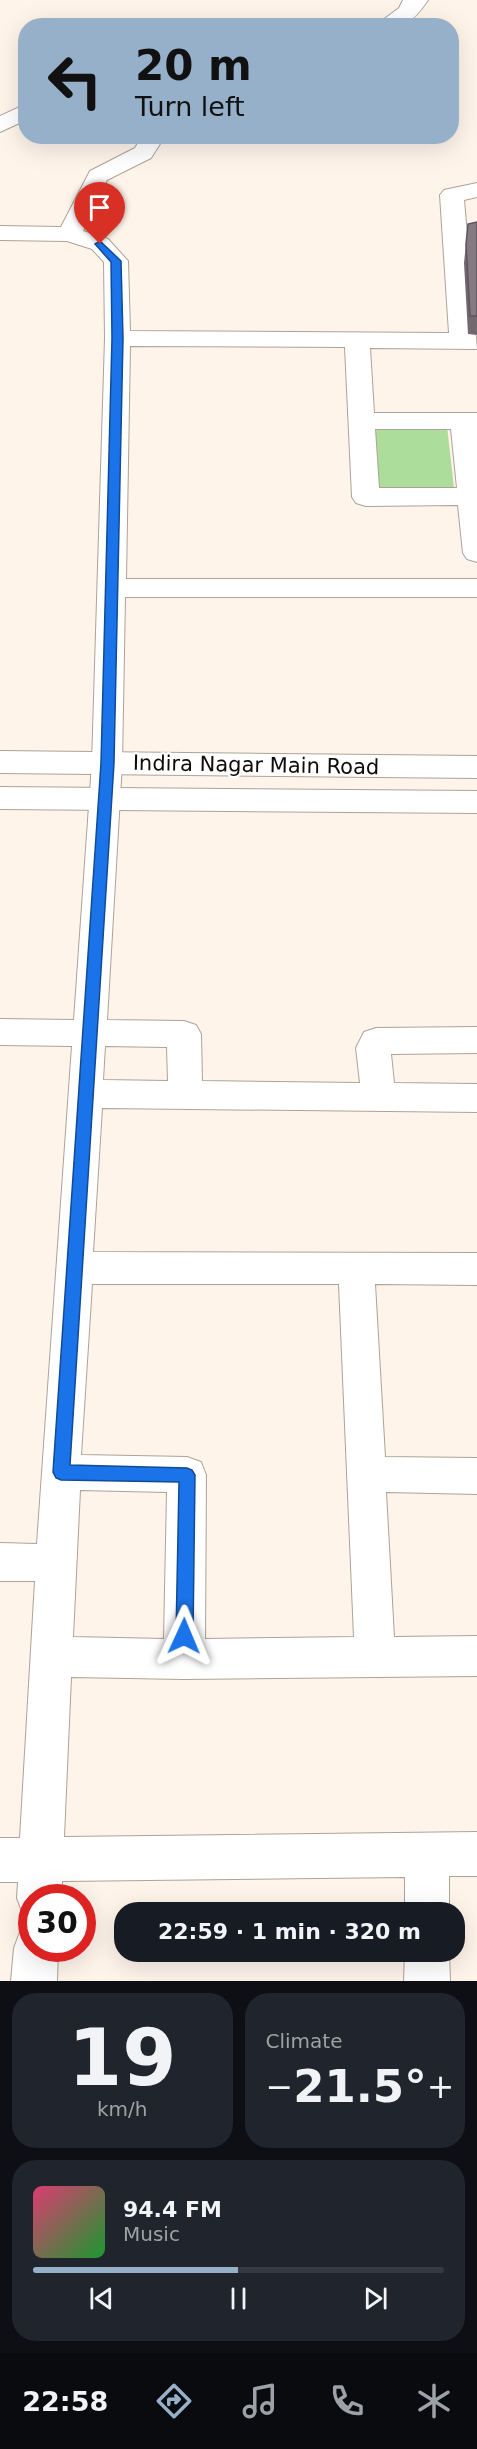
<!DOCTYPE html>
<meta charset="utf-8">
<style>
body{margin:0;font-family:"DejaVu Sans",sans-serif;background:#20242c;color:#f1f3f6;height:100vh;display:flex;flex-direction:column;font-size:22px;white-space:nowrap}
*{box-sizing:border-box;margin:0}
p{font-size:20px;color:#9ea1a6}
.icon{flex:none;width:33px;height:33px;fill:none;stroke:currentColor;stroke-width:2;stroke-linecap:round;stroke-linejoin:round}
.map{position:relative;height:1981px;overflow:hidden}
.side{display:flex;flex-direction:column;gap:12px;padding:12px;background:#0d0f14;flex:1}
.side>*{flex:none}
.guide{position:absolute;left:18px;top:18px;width:441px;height:126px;border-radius:24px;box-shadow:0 6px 24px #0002;background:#96b0ca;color:#111;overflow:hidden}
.speed{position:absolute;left:18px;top:1884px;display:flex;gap:12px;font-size:30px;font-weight:700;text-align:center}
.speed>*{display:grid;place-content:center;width:78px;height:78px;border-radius:50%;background:#171b24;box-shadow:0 6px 24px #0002;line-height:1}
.speed .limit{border:9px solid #d22;background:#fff;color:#111}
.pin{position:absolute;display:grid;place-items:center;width:51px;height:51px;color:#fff;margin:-62px -26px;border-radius:50% 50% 50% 0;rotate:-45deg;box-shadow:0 0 6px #0007}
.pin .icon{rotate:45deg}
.me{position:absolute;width:66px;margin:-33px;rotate:1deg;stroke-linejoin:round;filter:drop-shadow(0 0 4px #0008)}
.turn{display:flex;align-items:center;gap:21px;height:126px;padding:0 18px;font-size:27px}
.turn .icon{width:78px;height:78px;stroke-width:2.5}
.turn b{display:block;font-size:42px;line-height:51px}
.big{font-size:45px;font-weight:800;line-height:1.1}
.side .card{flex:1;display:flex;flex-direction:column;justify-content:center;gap:9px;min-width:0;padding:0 21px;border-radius:24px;background:#20242c}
.side .dial{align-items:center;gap:0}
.dial b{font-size:78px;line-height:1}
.song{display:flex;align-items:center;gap:18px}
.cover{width:72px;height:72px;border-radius:9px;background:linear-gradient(135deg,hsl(340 70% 55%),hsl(130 70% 35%))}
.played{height:6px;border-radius:3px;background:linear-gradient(90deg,#96b0ca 50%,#363941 50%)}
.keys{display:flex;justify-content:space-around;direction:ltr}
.heat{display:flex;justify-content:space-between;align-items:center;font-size:33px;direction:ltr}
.side .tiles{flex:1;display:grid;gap:12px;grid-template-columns:1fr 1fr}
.card:last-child{grid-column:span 2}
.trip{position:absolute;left:114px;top:1902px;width:351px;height:60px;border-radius:24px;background:#171b24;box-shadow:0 6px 24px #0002;font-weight:800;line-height:60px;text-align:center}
.dock{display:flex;height:96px;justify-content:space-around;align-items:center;background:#090b0e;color:#9ea1a6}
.dock .icon{width:42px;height:42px}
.dock .active{color:#96b0ca}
.dock b{font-size:27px;color:#f1f3f6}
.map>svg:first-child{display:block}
.green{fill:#acdd9b}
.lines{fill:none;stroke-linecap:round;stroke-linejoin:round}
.minor-casing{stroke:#aca298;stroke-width:2}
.tertiary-casing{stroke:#aca298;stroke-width:2}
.minor{fill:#fff;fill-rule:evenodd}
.tertiary{fill:#fff;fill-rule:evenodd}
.wall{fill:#726970}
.building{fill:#857a82;stroke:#5d555b;stroke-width:1.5}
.route{fill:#1a73e8;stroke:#114b97;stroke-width:1.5}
.labels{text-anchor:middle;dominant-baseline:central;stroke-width:4.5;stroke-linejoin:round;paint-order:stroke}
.street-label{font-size:21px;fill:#0e0b08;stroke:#fff}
</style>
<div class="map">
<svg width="477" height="1981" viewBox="0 0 477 1981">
<rect width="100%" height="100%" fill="#fff4ea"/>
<path class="green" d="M447 426 454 488 369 489 364 427Z"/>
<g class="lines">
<g class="minor-casing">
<path id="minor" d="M403 0H428C412 24 405 26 375 26L399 8Z
M26 104V120L0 132V116Z
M142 136H165L151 158 107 180 83 231 108 239 128 261 130 331 449 333 440 195 444 190 477 183V197L464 200 477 349 370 348 374 413H477V562L467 559 463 553 458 505 366 506 356 503 352 497 345 347 130 346 126 579H477V597H125L122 763 107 1020 184 1021 196 1025 201 1034 202 1081 360 1083 356 1048 364 1032 376 1028 477 1027V1053L391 1054 394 1083 477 1084V1112L102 1108 93 1252 477 1253V1285L375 1284 385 1457 477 1458V1494L386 1492 394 1637 477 1636V1676L184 1679 71 1677 64 1837 477 1832V1876H449V1912H405V1877L62 1881 61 1898H32V1917L23 1914 17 1898 18 1882H0V1838H20L35 1581H0V1543L37 1544 72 1046 0 1045V1019L74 1020 92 763 105 338 104 262 92 249 67 241 0 240V226L61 227 90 171 135 148ZM375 429H451L457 488H379ZM105 1046 167 1047 168 1081 103 1080ZM92 1284H339L354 1637 205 1639 206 1475 201 1462 187 1457 81 1455ZM80 1490 167 1492 164 1639 73 1637Z
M32 1928V1948H58L57 1981H11L14 1948 20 1932Z
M405 1952H449L450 1981H404Z"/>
</g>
<g class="tertiary-casing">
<path id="tertiary" d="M0 751 477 756V778L0 773Z
M0 787 477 791V813L0 809Z"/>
</g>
<use href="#minor" class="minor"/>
<use href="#tertiary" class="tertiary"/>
</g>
<path class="wall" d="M477 222V335L468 334 464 263 468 224Z"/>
<path class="building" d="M477 222V316H470L466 244 468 224Z"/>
<path class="route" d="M100 241 121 261 123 338 114 763 70 1465 187 1468 192 1470 195 1475 193 1636 190 1642 184 1644 178 1642 176 1636 179 1482 61 1480 56 1478 53 1472 101 763 112 338 111 262 95 244Z"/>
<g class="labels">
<g class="street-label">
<text transform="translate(256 765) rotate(1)">Indira Nagar Main Road</text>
</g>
</g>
</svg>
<div class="speed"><div class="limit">30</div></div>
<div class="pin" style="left:100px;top:244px;background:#d93025"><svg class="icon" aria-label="arrive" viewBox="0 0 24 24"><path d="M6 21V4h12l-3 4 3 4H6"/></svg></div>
<svg class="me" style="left:184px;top:1636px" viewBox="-20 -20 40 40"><path d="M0-17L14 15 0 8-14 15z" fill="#1a73e8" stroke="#fff" stroke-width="4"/></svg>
<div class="trip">22:59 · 1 min · 320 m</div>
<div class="guide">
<div class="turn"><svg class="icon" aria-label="left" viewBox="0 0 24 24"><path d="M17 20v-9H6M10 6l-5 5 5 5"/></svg><div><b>20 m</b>Turn left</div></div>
</div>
</div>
<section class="side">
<div class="tiles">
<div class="card dial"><b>19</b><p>km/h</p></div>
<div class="card"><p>Climate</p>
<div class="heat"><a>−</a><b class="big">21.5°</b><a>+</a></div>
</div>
<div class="card">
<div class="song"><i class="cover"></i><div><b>94.4 FM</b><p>Music</p></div></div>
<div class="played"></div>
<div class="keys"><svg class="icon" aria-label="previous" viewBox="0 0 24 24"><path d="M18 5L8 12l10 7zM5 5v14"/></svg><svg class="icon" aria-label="pause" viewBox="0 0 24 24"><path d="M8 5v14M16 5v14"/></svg><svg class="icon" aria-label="next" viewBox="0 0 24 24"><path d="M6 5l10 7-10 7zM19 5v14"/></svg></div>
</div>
</div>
</section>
<nav class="dock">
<b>22:58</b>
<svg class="icon active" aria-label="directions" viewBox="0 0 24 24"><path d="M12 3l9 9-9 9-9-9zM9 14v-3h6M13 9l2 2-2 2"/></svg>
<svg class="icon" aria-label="music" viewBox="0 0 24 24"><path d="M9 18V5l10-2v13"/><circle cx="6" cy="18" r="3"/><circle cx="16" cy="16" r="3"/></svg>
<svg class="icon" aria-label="phone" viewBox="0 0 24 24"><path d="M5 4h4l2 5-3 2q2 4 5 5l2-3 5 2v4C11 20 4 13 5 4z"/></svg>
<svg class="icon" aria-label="climate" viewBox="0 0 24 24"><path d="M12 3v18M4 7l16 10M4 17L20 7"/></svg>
</nav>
